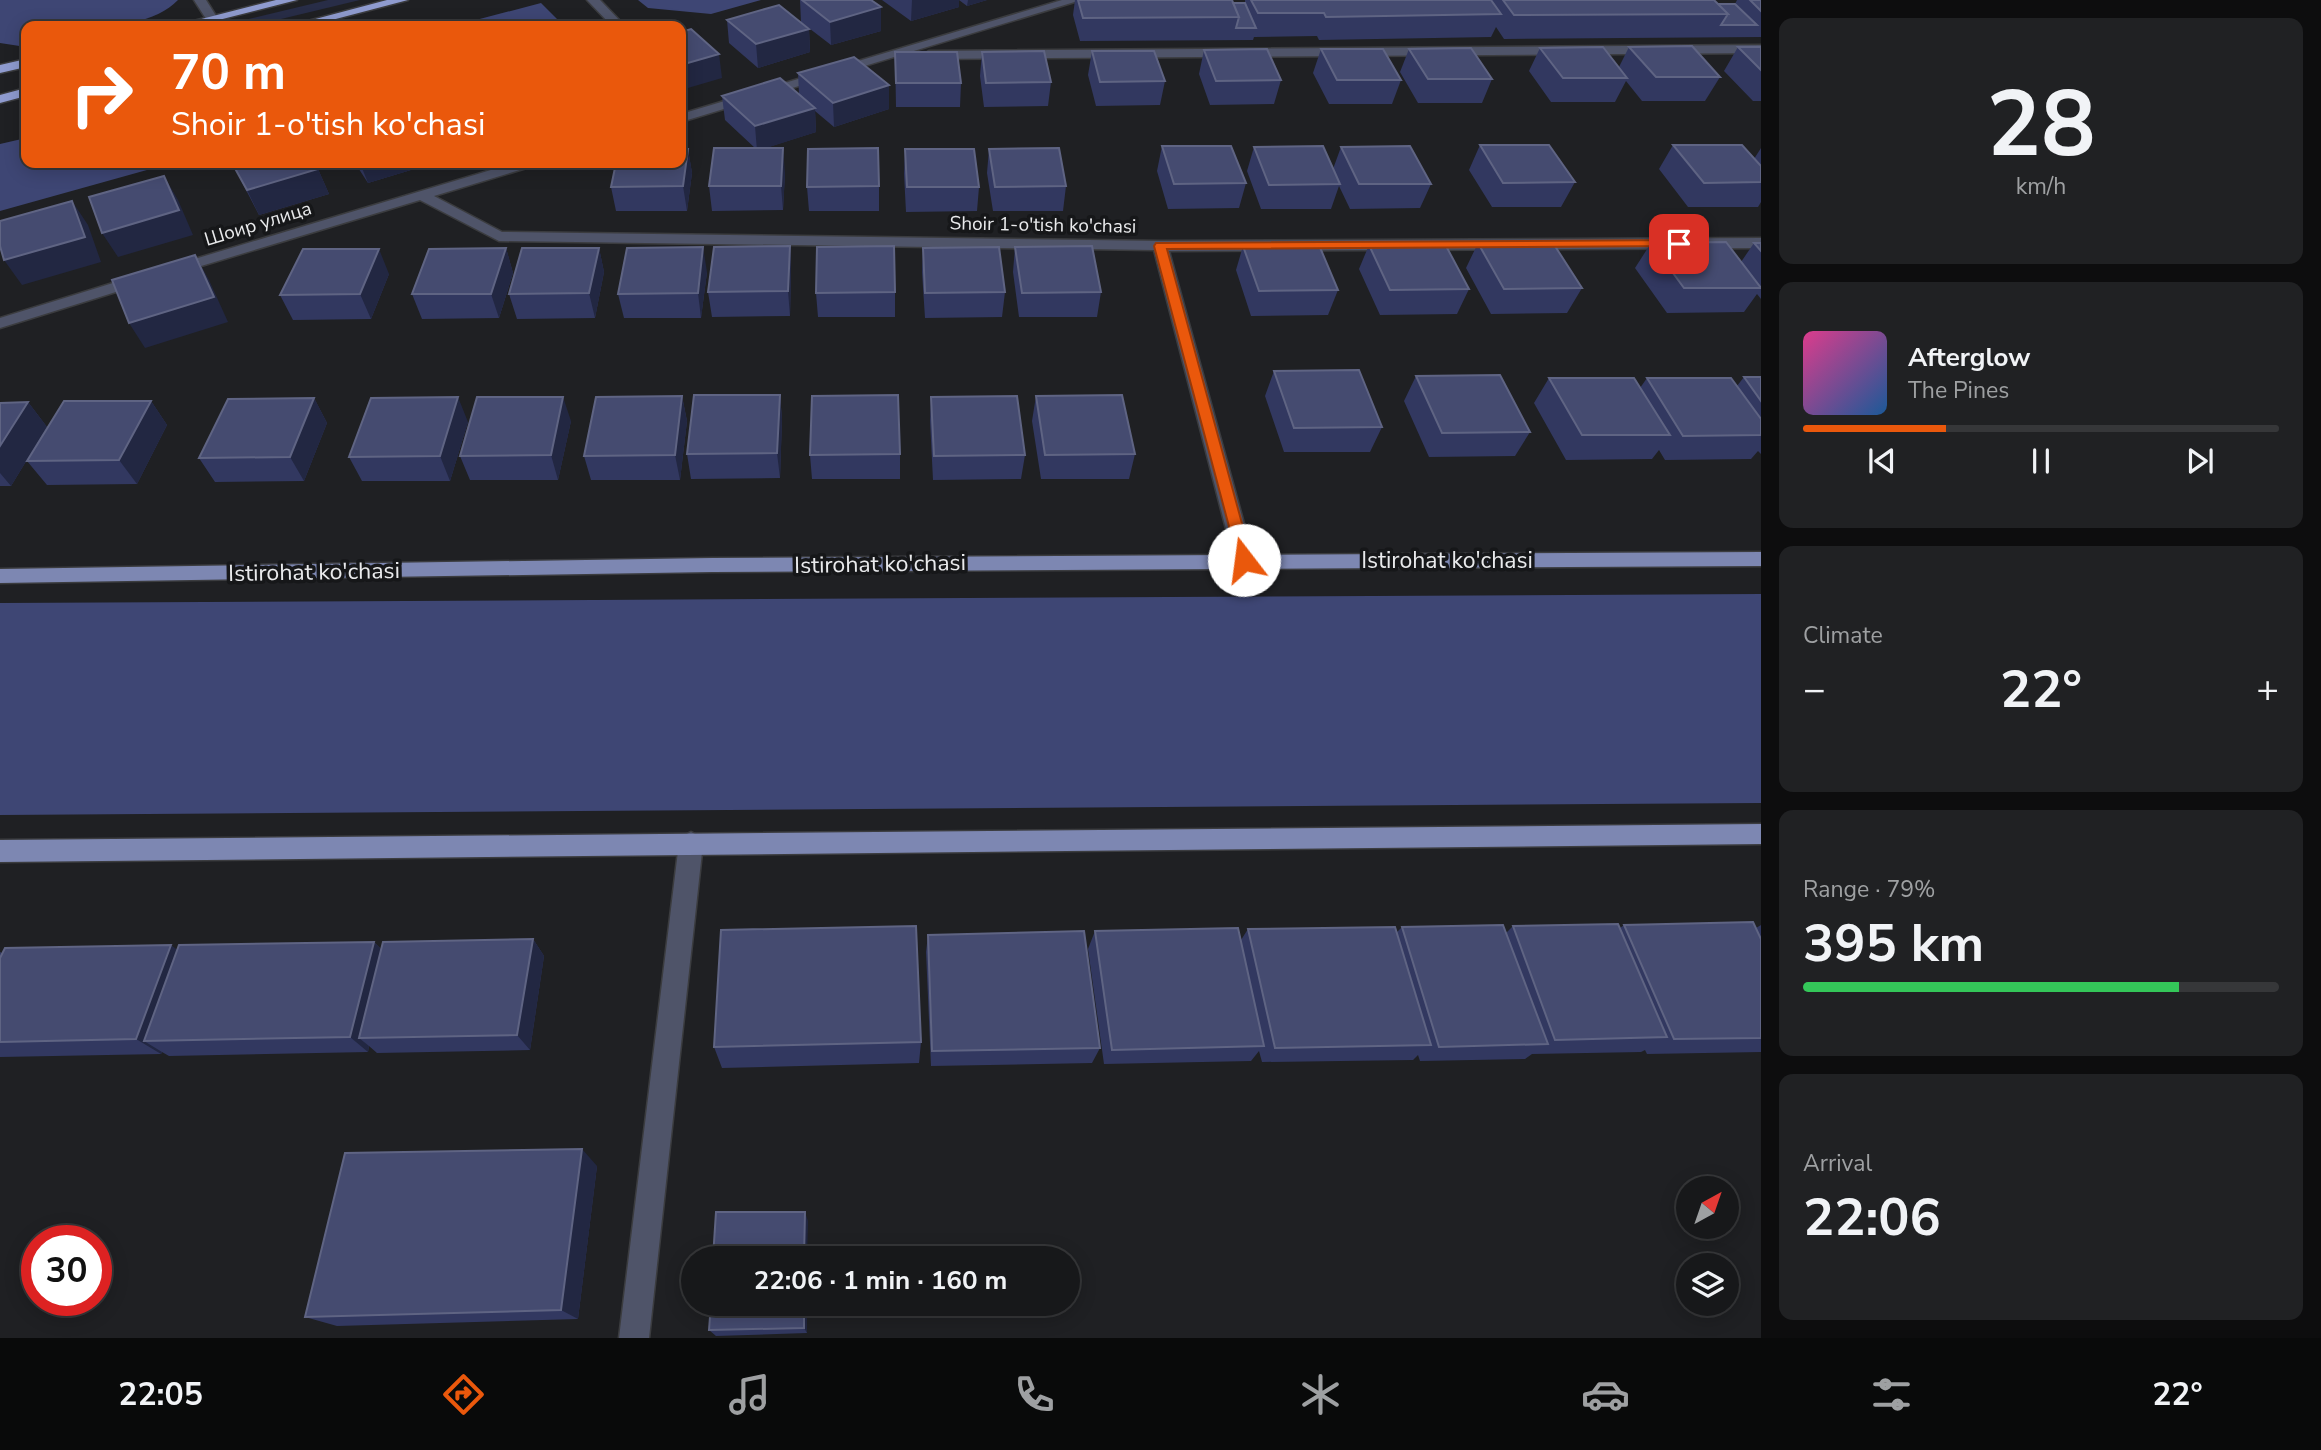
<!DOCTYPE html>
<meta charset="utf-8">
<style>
body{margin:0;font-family:"Nunito Sans",sans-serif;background:#202123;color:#f1f3f6;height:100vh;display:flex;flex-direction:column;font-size:26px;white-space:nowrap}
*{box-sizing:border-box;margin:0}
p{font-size:23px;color:#9ea0a2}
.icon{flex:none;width:38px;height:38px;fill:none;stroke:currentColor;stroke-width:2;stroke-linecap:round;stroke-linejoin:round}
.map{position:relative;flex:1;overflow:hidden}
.side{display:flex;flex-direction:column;gap:18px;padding:18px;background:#0d0d0e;width:560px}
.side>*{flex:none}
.top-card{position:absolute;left:21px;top:21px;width:665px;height:147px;border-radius:14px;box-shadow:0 4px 18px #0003,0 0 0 2px #363739;background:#ea580c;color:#fff;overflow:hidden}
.needle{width:46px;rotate:40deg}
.tools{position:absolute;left:1676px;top:1176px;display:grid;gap:14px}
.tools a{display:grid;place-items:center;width:63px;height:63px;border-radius:50%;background:#17181a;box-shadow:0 4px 18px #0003,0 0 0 2px #363739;font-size:35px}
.speed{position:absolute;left:21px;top:1225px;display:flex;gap:14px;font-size:35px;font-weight:700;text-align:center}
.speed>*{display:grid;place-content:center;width:91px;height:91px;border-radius:50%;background:#17181a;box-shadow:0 4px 18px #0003,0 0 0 2px #363739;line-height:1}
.speed .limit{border:10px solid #d22;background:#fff;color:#111}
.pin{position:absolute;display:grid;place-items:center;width:60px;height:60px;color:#fff;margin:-30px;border-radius:14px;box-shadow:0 4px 10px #0006}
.me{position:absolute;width:77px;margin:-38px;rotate:345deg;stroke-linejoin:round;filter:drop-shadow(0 0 5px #0008)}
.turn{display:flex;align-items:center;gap:24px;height:147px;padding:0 35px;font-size:32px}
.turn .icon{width:91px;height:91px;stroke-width:2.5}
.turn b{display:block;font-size:49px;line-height:60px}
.big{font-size:52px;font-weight:700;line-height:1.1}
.side .tile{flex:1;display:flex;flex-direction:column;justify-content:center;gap:10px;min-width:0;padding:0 24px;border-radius:14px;background:#202123}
.side .dial{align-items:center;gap:0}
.dial b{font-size:91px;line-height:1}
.song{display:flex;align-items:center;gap:21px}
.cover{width:84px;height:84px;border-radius:10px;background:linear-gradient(135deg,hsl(330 70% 55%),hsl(210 70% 35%))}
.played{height:7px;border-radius:4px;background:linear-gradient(90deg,#ea580c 30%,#363739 30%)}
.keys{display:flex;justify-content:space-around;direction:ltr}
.heat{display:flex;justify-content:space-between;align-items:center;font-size:38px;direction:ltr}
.charge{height:10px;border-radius:5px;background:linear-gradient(90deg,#34c759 79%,#363739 0)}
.trip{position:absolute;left:681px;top:1246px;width:399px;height:70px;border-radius:35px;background:#17181a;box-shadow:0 4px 18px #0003,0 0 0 2px #363739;font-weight:700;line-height:70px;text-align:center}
.menu{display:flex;height:112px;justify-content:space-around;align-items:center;background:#090a0a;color:#9ea0a2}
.menu .icon{width:49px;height:49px}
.menu .selected{color:#ea580c}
.menu b{font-size:32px;color:#f1f3f6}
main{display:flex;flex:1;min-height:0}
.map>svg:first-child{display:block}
.green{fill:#282d47}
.forest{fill:#3e4674}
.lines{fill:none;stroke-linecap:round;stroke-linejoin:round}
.minor-casing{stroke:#3b3c3f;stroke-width:3}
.major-casing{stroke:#3b3c3f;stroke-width:3}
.highway-casing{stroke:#3b3c3f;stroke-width:3}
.minor{fill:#4f5469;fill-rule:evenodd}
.major{fill:#7d87b2;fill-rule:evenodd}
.highway{fill:#8f9bcf;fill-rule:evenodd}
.wall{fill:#323860}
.shaded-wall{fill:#222742}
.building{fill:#454b70;stroke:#5f6483;stroke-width:2}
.route{fill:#ea580c;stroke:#983908;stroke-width:2}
.labels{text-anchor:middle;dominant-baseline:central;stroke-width:7;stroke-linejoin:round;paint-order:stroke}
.far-street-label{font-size:19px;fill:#e9eaec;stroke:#161719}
.street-label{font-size:23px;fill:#e9eaec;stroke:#161719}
</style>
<main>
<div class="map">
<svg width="1761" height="1338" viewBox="0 0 1761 1338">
<rect width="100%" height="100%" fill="#1f2023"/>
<path class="green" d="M328 0H360L252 26H219Z"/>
<path class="forest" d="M0 0H178C146 34 70 26 26 26V47L0 43Z
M638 0H761L711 14 648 8Z
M541 3 564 26H453Z
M26 138V163H172L0 211V144Z
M1761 594V803L0 815V603Z"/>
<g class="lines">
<g class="minor-casing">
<path id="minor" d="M194 0H206L218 19 216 22H208Z
M587 0H600L625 26H612Z
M1062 0H1081L681 122V114Z
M1761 45V53L929 59 923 55 929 51Z
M514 163H535L533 166 434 196 502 232 1160 241 1761 238V248L1169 251 1254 560 1251 565 1244 567 1237 565 1234 560 1154 250 499 241 420 200 178 273 173 275 165 270 168 267Z
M142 274 150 279 148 282 0 328V318Z
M691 832 699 836 703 843 649 1338H619L679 843 683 836Z"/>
</g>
<g class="major-casing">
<path id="major" d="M1761 552V566L712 572 0 583V569L712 558Z
M1761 824V844L0 862V840Z"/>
</g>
<g class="highway-casing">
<path id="highway" d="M276 0H297L195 26H174Z
M387 0H408L309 26H289Z
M26 59V67L0 73V65Z
M26 88V96L0 103V95Z"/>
</g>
<use href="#minor" class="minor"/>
<use href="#major" class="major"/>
<use href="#highway" class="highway"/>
</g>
<path class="wall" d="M800 0H871L881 31 831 45 801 22Z
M882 0H987L967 6 959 0V7L911 21Z
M1075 0H1232L1233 3H1245V0H1714L1718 4H1735L1737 0H1761V37L1504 39 1496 27 1491 37 1319 40 1317 36 1254 37 1253 40 1080 41 1073 15Z
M727 20 809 29 810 52 758 68 729 43Z
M1629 47 1720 77 1705 101H1642L1626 81 1615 102H1551L1529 71 1540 48 1619 67Z
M1738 47H1761V101H1753L1724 71Z
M1321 49 1401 80 1392 104H1329L1313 73Z
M1409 49 1492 79 1482 103H1418L1400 72Z
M1204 50 1281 80 1274 104 1210 105 1199 74Z
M1092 51 1165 81 1160 105 1096 106 1088 75Z
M895 52 961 83 960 107H896Z
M982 52 1051 82 1048 106 984 107 980 76Z
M798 73 889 109 834 127 815 111 816 132 765 148 785 173 783 210 712 211 709 186 755 148 725 120 722 96 799 94Z
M1480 145 1575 182 1561 207H1492L1469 170Z
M1673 145 1754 159 1761 148V202L1758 207H1688L1659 169Z
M1162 146 1246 183 1239 208 1168 209 1157 171Z
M1254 147 1333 169 1341 147 1431 184 1420 208 1350 209 1339 186 1331 209H1261L1247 171Z
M688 149 692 173 687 211H616L611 187Z
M905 149 979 187 977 211 906 212 904 174Z
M989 149 1066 186 1063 211H993L987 173Z
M232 163 318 169 329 194 259 215Z
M355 163H434L368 183Z
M879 186V211H809L807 187Z
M1478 243 1582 288 1567 313 1491 314 1466 268Z
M1651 243 1741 262 1754 243H1761V299L1757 294 1744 312 1667 313 1635 268Z
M1369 245 1469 289 1457 314 1380 315 1359 269Z
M790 246 791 271 790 316 712 317 708 292Z
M1243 246 1338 290 1328 315 1251 316 1236 270Z
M1015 247 1101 292 1097 317H1019L1013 272Z
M506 248 513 273 499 318 422 319 412 294Z
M599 248 604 272 595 318 517 319 509 294Z
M923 248 1005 292 1002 317 925 318 922 272Z
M707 272 701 318H624L618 294Z
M389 274 371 319 293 320 280 295Z
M895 292V317H818L816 293Z
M1274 371 1382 427 1370 452H1284L1265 396Z
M1416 376 1530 432 1515 456 1429 457 1404 401Z
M1744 377H1761V454L1758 451 1751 459 1665 460 1659 450 1652 459 1566 460 1534 403 1549 378 1640 388 1647 378 1737 386Z
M780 395 782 419 780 478 691 479 687 454Z
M682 396 687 421 680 480H591L584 456Z
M1036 396 1135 454 1129 479H1041L1032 421Z
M931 397 1025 455 1021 479 933 480 930 421Z
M314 398 327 423 304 481 215 482 199 458Z
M151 401 167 425 137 484 47 485 27 461Z
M28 402 47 427 11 486H0V403Z
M571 421 558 480H470L460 456Z
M468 422 450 481H362L349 457Z
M900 454V479H812L810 455Z
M1624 925 1756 928 1761 925V1052L1647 1054 1645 1050 1641 1052 1532 1054 1525 1059 1420 1061 1418 1055 1413 1060 1262 1062 1259 1051 1251 1061 1104 1064 1088 949 1095 931 1241 940 1248 929 1396 933 1402 927 1506 933 1513 926 1620 928Z
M928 935 1100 1048 1092 1063 931 1066 926 952Z
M533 939 544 956 530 1050 377 1053 369 1046 368 1052 169 1056 162 1052 161 1054 0 1057V952L2 953 178 950 374 942 381 949Z
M921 1042 919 1063 722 1068 714 1047Z
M597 1166 578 1319 337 1326 305 1317Z
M711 1304H807V1333L716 1336 709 1330Z"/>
<path class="shaded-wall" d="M912 0H959V7L911 21Z
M968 0H987L967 6Z
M881 7V31L831 45 830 22Z
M809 29 810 52 758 68 756 44Z
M719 54 722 78 681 90V65Z
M889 85V109L834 127 833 103Z
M815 108 816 132 757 151 755 126Z
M783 148 785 173 783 210 781 186Z
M688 149 692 173 687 211 683 186Z
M360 163H434L368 183Z
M318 169 329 194 259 215 247 190Z
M164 176 178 200 193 235 118 257 102 233Z
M72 201 88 225 101 262 22 285 4 260Z
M790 246 791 271 790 316 788 291Z
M703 247 707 272 701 318 698 293Z
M506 248 513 273 499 318 491 294Z
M599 248 604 272 595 318 589 293Z
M379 249 389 274 371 319 360 294Z
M195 255 209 280 228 322 145 348 129 323Z
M780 395 782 419 780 478 777 453Z
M682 396 687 421 680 480 675 455Z
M458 397 468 422 450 481 440 456Z
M563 397 571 421 558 480 551 455Z
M314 398 327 423 304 481 290 457Z
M151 401 167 425 137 484 119 460Z
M28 402 47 427 11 486 0 473V446Z
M533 939 544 956 530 1050 517 1035Z
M374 942 391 959 359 1038 369 1046 368 1052 350 1037Z
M171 945 193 962 144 1041 162 1052 161 1054 136 1039Z
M582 1149 597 1166 578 1319 561 1310Z
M805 1212 808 1221 807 1258H804Z
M804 1304H807V1333L804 1328Z"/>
<path class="building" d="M802 0H871L881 7 830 22Z
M1078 0H1232L1239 17 1083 18Z
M1251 0H1491L1501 14 1326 17 1324 13H1258Z
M1503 0H1714L1728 14 1514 15Z
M1750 0H1761V11Z
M1233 3H1245L1256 28H1236L1239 17Z
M1718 4H1735L1757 25H1721L1728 14Z
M779 5 809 29 756 44 727 20Z
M691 29 719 54 681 65V32Z
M1692 46 1720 77H1656L1629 47Z
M1603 47 1627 78H1563L1540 48Z
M1738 47H1761V70Z
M1471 48 1492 79H1428L1409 49Z
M1267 49 1281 80 1216 81 1204 50Z
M1321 49H1383L1401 80H1337Z
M1044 51 1051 82 986 83 982 52Z
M1092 51H1154L1165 81 1100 82Z
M895 52H957L961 83H896Z
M854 57 889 85 833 103 798 73Z
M780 78 815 108 755 126 722 96Z
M1480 145H1549L1575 182 1503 183Z
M1673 145H1742L1761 166V182L1704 183Z
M1162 146H1231L1246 183 1174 184Z
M1323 146 1340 184 1269 185 1254 147Z
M1410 146 1431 184H1359L1341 147Z
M714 148H783L781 186H709Z
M878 148 879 186 807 187 808 149Z
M1059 148 1066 186 995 187 989 149Z
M681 149H688L683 186 611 187 616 163H681Z
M905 149H974L979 187H907Z
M232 163H314L318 169 247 190Z
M164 176 179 210 102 233 89 197Z
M72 201 85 237 4 260 0 246V221Z
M1726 242 1761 288H1684L1651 243Z
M1478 243H1553L1582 288 1504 289Z
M1754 243H1761V251Z
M1445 244 1469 289 1390 290 1369 245Z
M1319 245 1338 290 1259 291 1243 246Z
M790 246 788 291 708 292 714 247Z
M894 246 895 292 816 293 817 247Z
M1092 246 1101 292 1022 293 1015 247Z
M703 247 698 293 618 294 627 248Z
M999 247 1005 292 925 293 923 248Z
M506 248 491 294H412L429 249Z
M522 248H599L589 293 509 294Z
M303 249H379L360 294 280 295Z
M195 255 214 297 129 323 112 280Z
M1359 370 1382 427 1294 428 1274 371Z
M1500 375 1530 432 1442 433 1416 376Z
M1744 377H1761V401Z
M1549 378H1634L1670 435H1582Z
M1647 378H1731L1761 419V435L1683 436Z
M694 395H780L777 453 687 454Z
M898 395 900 454 810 455 812 396Z
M1122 395 1135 454 1045 455 1036 396Z
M682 396 675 455 584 456 596 397Z
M1017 396 1025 455 934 456 931 397Z
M458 397 440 456 349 457 371 398Z
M477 397H563L551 455 460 456Z
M314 398 290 457 199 458 228 399Z
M64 401H151L119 460 27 461Z
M28 402 0 446V403Z
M1753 922 1761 939V1038L1674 1039 1624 925Z
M1618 924 1667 1037 1555 1040 1513 926Z
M1503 925 1548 1044 1439 1047 1402 927Z
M916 926 921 1042 714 1047 721 930Z
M1395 927 1431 1045 1275 1048 1248 929Z
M1238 928 1264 1046 1112 1050 1095 931Z
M1084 931 1100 1048 932 1051 928 935Z
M533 939 517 1035 359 1038 383 942Z
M374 942 350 1037 144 1041 179 945Z
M171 945 136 1039 0 1042V958L5 948Z
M582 1149 561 1310 305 1317 345 1153Z
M716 1212H805L804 1258H713Z
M711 1304H804V1328L709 1330Z"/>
<path class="route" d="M1679 240 1685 244 1683 246 1167 249 1252 560 1250 564H1239L1154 246 1156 243Z"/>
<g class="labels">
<g class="far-street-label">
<text transform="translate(258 224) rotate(-17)">Шоир улица</text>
<text transform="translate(1043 225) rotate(1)">Shoir 1-o'tish ko'chasi</text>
</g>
<g class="street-label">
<text x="1447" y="560">Istirohat ko'chasi</text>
<text transform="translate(880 564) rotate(-1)">Istirohat ko'chasi</text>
<text transform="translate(314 572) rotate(-1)">Istirohat ko'chasi</text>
</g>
</g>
</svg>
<div class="tools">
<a><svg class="needle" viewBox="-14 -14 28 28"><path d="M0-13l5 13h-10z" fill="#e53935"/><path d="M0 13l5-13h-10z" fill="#9ea0a2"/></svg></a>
<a><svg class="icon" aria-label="layers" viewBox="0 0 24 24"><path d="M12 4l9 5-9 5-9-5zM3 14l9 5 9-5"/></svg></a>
</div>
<div class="speed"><div class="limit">30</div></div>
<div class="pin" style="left:1679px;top:244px;background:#d93025"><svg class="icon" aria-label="arrive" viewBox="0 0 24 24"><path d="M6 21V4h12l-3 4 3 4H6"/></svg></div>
<svg class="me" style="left:1244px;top:560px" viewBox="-20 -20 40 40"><circle r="19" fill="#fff"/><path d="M0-13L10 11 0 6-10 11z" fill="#ea580c"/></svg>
<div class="trip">22:06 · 1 min · 160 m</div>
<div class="top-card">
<div class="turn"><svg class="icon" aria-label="right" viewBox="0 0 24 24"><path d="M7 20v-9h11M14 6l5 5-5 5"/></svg><div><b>70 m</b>Shoir 1-o'tish ko'chasi</div></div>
</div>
</div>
<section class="side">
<div class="tile dial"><b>28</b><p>km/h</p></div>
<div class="tile">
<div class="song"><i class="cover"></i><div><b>Afterglow</b><p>The Pines</p></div></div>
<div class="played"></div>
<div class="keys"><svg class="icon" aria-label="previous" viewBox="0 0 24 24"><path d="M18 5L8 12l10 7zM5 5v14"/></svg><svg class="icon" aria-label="pause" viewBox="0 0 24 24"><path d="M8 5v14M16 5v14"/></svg><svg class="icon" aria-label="next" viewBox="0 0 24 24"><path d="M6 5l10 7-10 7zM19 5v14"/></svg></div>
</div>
<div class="tile"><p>Climate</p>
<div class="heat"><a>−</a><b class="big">22°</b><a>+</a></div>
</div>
<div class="tile"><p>Range · 79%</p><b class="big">395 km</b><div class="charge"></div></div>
<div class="tile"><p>Arrival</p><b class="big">22:06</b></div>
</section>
</main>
<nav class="menu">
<b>22:05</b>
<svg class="icon selected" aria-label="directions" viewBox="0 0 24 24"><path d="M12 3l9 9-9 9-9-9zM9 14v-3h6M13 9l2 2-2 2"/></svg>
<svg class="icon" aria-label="music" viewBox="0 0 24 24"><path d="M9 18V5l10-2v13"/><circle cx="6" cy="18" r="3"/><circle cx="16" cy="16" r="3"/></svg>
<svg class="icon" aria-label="phone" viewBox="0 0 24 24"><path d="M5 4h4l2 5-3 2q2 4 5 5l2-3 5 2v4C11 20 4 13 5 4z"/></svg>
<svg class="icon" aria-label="climate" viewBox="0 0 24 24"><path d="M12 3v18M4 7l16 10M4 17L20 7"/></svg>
<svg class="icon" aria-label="car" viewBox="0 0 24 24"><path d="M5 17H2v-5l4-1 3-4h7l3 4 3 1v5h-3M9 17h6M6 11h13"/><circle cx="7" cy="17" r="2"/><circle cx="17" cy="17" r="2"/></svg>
<svg class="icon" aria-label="filters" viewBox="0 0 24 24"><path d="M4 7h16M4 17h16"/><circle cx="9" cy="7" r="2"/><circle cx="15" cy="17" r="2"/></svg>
<b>22°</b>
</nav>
